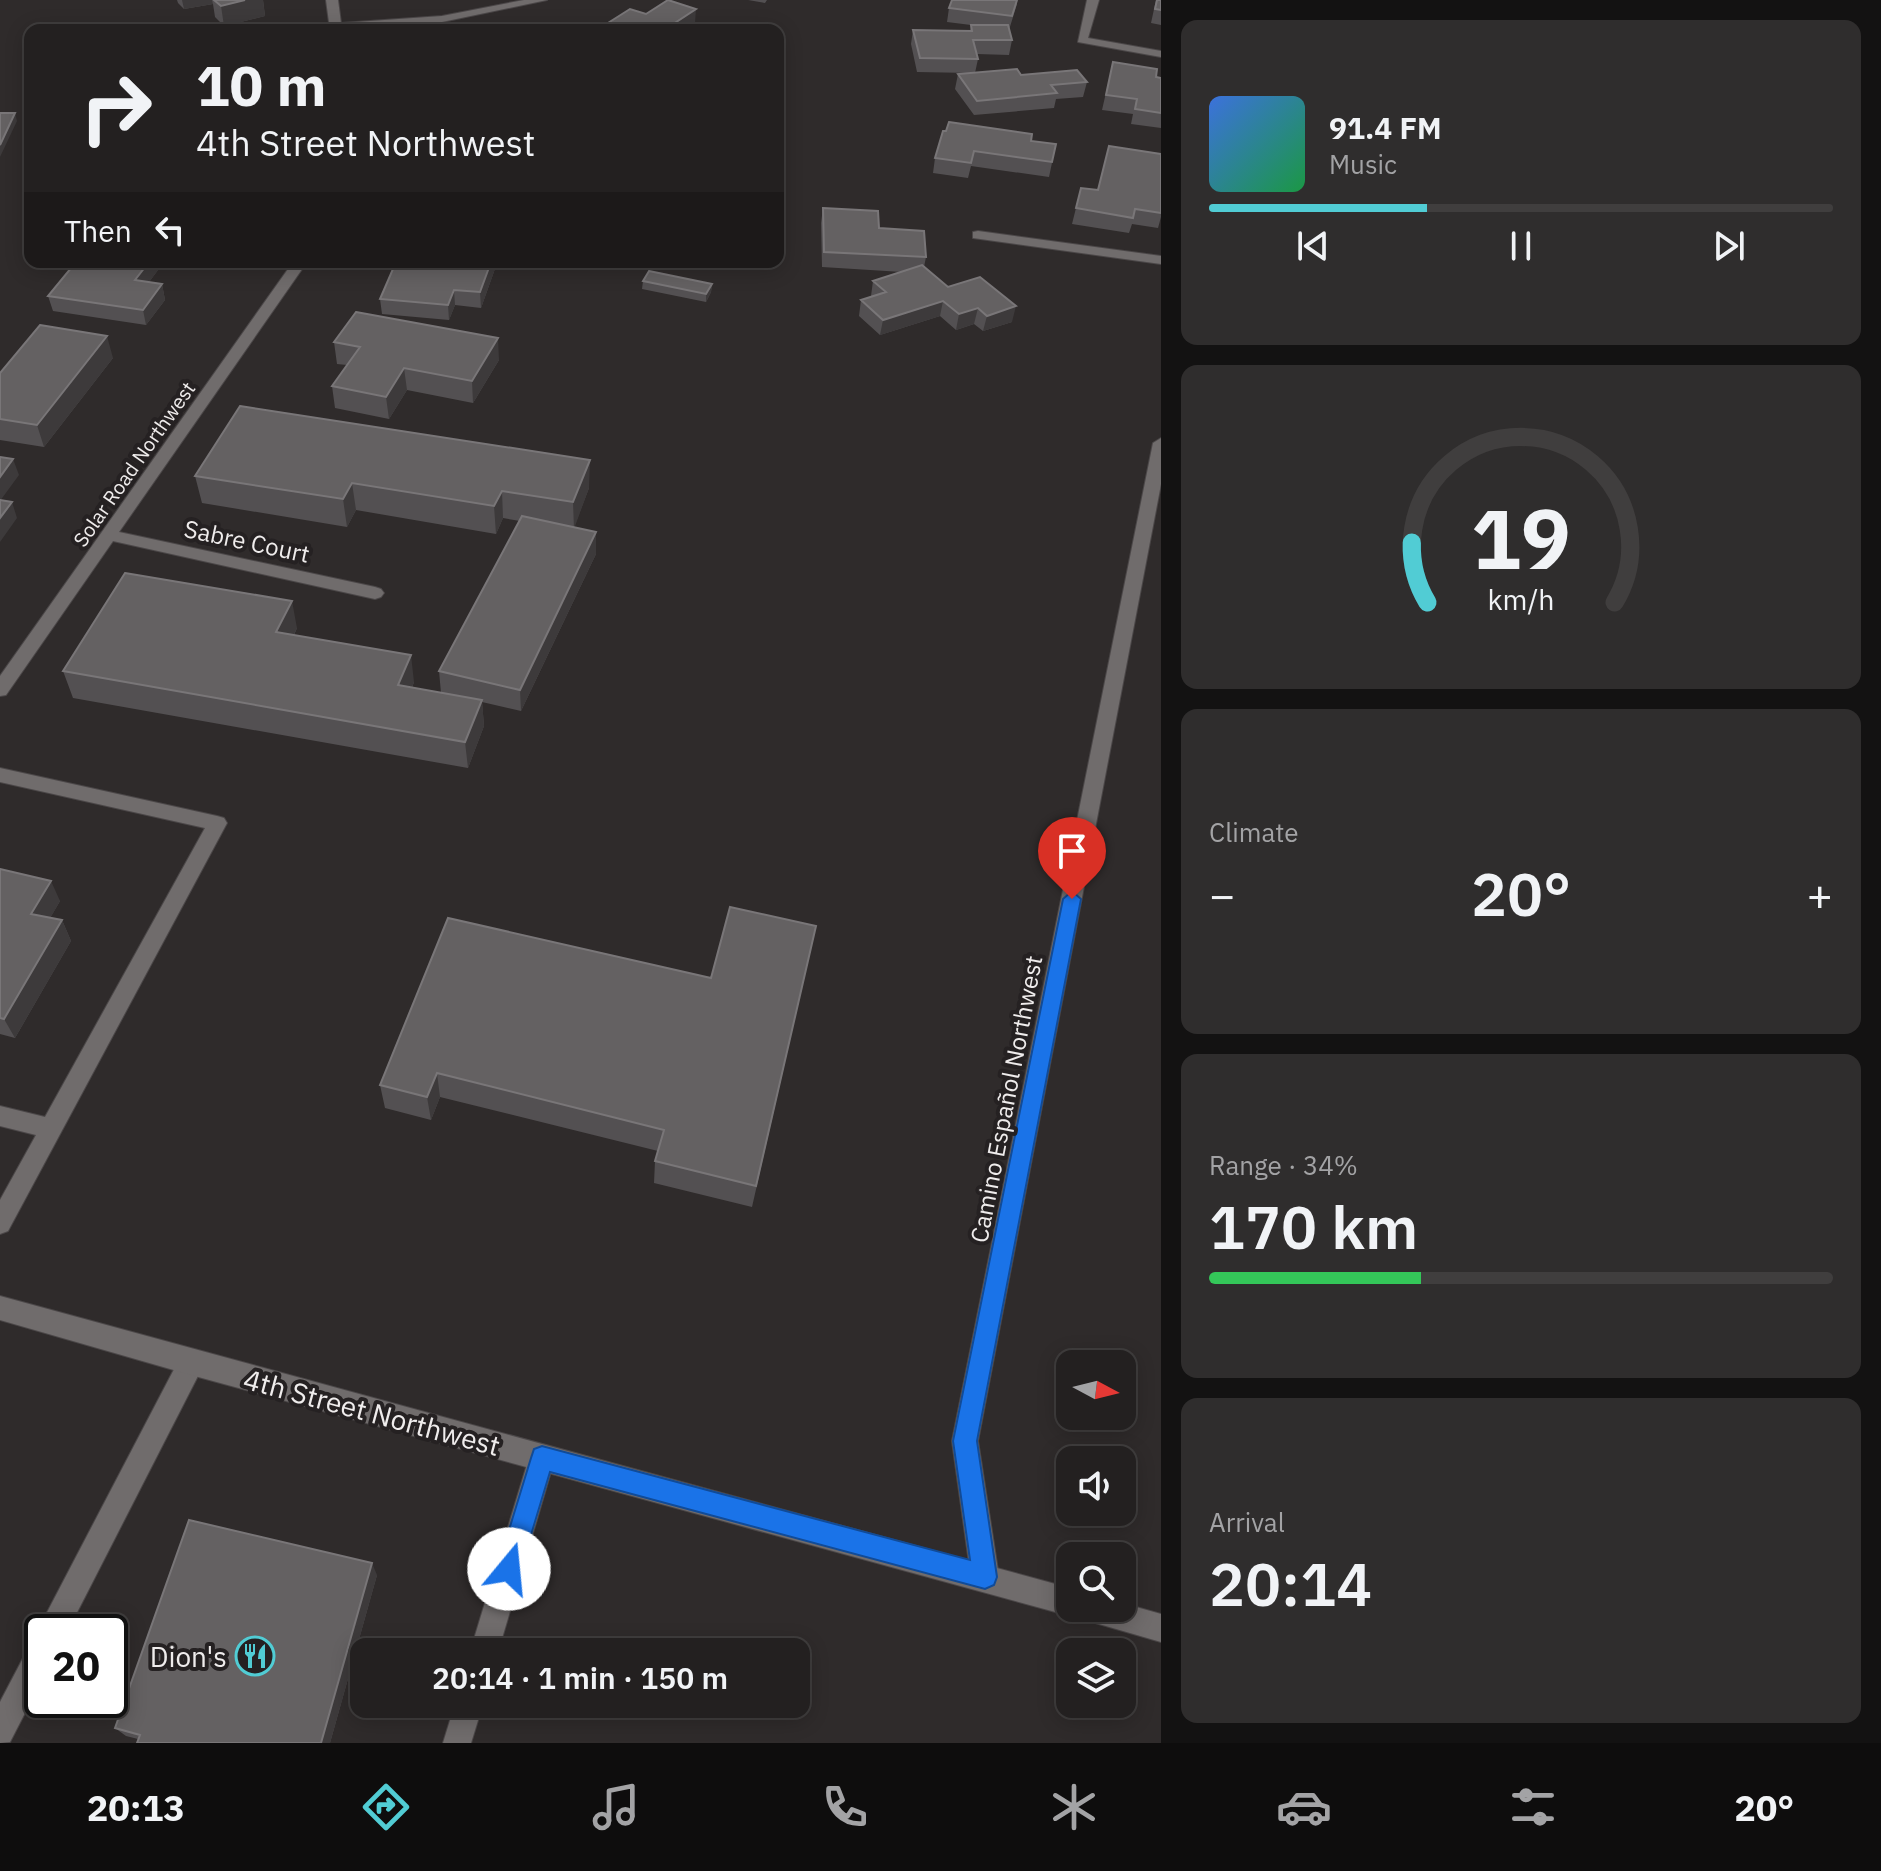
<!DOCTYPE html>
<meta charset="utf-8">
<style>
body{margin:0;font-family:"IBM Plex Sans",sans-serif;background:#2f2d2d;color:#f1f3f6;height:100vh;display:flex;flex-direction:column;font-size:30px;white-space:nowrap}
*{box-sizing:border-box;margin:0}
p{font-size:26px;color:#a3a3a5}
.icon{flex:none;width:44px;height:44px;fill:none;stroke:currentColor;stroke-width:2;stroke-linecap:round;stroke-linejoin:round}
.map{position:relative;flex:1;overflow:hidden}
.sheet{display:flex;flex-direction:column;gap:20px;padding:20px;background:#131212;width:720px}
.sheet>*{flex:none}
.banner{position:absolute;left:24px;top:24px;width:760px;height:244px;border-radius:16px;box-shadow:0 4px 20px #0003,0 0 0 2px #403e3e;background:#232020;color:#f1f3f6;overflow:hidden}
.needle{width:52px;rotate:97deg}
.tools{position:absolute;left:1056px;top:1350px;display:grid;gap:16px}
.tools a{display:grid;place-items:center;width:80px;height:80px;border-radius:16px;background:#232020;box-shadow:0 4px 20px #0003,0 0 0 2px #403e3e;font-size:40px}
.speed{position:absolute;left:24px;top:1614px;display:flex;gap:16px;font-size:40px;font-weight:700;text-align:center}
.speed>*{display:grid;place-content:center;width:104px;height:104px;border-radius:50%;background:#232020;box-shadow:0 4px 20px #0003,0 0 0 2px #403e3e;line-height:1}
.speed .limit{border:4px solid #111;border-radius:12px;background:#fff;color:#111}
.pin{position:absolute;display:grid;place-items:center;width:68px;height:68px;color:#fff;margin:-82px -34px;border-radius:50% 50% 50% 0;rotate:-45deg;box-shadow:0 0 8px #0007}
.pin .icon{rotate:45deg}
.me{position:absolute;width:88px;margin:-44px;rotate:17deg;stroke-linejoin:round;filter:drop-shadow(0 0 6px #0008)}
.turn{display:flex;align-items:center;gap:28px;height:168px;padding:0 40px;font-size:36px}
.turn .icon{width:104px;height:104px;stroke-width:2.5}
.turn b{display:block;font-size:56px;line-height:68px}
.then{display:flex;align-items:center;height:76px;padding:0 40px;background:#0003;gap:16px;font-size:30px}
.big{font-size:60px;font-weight:600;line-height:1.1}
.sheet .tile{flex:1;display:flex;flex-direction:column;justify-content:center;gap:12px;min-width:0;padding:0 28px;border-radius:16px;background:#2f2d2d}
.sheet .dial{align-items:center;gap:0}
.dial svg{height:208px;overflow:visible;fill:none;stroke:#403e3e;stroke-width:7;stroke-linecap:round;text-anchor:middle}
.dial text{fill:#f1f3f6;stroke:none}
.song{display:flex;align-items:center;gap:24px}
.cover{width:96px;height:96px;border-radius:12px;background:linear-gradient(135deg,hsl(220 70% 55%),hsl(140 70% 35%))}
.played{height:8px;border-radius:4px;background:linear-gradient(90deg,#51ccd4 35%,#403e3e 35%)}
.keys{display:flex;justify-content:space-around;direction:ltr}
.heat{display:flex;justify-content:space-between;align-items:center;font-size:44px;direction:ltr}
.charge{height:12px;border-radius:6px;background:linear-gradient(90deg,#34c759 34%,#403e3e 0)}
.trip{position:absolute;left:350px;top:1638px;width:460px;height:80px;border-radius:16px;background:#232020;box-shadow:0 4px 20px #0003,0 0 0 2px #403e3e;font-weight:600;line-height:80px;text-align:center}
.tabs{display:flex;height:128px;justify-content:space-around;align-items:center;background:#0e0d0d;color:#a3a3a5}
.tabs .icon{width:56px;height:56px}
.tabs .active{color:#51ccd4}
.tabs b{font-size:36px;color:#f1f3f6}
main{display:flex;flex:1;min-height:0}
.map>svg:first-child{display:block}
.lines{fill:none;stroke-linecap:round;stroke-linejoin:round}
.lane-casing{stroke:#4b4748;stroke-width:2}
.street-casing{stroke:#4b4748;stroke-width:2}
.secondary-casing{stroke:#4b4748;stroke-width:2}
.lane{fill:#706c6c;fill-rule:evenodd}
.street{fill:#706c6c;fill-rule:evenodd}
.secondary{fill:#706c6c;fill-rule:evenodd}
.wall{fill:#535052}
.shaded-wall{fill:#3d3a3b}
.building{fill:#646162;stroke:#797678;stroke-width:2}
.route{fill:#1a73e8;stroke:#114b97;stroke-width:2}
.labels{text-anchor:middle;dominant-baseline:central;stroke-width:8;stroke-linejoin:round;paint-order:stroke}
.far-street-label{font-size:20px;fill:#efecec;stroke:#252122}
.street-label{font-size:24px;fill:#efecec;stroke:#252122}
.near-street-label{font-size:28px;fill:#efecec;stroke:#252122}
.near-poi-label{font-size:28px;fill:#efecec;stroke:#252122;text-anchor:end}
</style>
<main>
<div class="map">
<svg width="1161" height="1743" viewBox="0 0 1161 1743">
<rect width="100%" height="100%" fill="#2f2b2b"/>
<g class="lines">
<g class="lane-casing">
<path id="lane" d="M0 768 217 816 224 818 227 823 8 1231 0 1234V1200L36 1135 0 1126V1106L45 1117 205 828 0 782Z
M542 1445 551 1449 555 1458 498 1652H470L529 1458 533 1449Z
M455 1704H483L471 1743H443Z"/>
</g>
<g class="street-casing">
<path id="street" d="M326 0H338L341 23 442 16 524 0H547L442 22 342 30H330Z
M1087 0H1099L1088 38 1161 51V57L1078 42Z
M978 231 1161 256V264L973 238V232Z
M293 262H307L119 532 375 587 381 589 384 593 381 597 375 599 113 541 6 695 0 696V676Z
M1161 438V484L978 1441 999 1577 995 1587 985 1591 975 1587 971 1577 952 1441 1153 443Z
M191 1351 200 1354 204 1363 200 1372 67 1632H42V1680L10 1742 0 1743V1702L32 1641 40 1638 38 1632 42 1622 182 1354Z"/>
</g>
<g class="secondary-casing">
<path id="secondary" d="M0 1296 1070 1588V1608H1122V1603L1161 1614V1642L1092 1622 1082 1618 1080 1612 1070 1616 191 1375 0 1320Z"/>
</g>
<use href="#lane" class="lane"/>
<use href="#street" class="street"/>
<use href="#secondary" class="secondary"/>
</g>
<path class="wall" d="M177 0H263L265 16 224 26 215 17 213 4 184 9 178 3Z
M748 0H767L765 3Z
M1156 0H1161V25L1151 23Z
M1017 4 1009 30 1012 40 1009 55 977 54 978 59 975 73 1021 75 1087 82 1083 97 1056 99 1054 108 974 115 955 89 958 74 971 73 917 72 911 44 913 30 970 31 971 25 947 22 949 8Z
M1113 62 1161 78V128L1131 124 1133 114 1102 110Z
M1031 141 1056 144 1049 177 971 166 968 178 933 173 935 158Z
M1161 154V217L1158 228 1132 224 1129 233 1072 224 1081 188 1097 190Z
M823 208 926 257 924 267 948 287 1012 322 983 331 974 324 956 330 940 316 880 335 859 316 861 300 872 297 871 296 873 281 902 272 822 267 821 223Z
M496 266 481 308 455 305 449 320 382 314 380 299Z
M158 270 149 282 162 284 165 300 146 325 53 311 48 296Z
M643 281 712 284 711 292 706 302 642 289Z
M334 342 499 360 473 403 407 390 389 419 335 408 332 386 347 365 337 364Z
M113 358 44 447 0 440V373Z
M195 476 589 488 574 527 596 532V554L521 711 482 702 484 726 468 768 73 698 63 671 297 628 294 635 414 682 412 688 441 693 439 671 520 521 503 518 496 534 356 510 347 527 202 503Z
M0 869 60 901 50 918 62 920 71 941 15 1038 0 1034Z
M816 926 752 1207 654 1183 655 1161 658 1151 440 1097 431 1120 385 1108 380 1085 711 978Z
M377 1575 330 1743H137L138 1739 126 1736 115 1728Z"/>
<path class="shaded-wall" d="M182 0H212L213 4 184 9Z
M245 0H263L265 16 224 26 221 6Z
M696 9 695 23 684 30H664Z
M15 113 17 121 0 157V145Z
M149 262H156L158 270 139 296 135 280Z
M491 262H496V266L481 308 480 292Z
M162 284 165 300 146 325 143 310Z
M712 284 711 292 706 302V294Z
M454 290 455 305 449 320 448 305Z
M943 301 940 316 880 335 883 320Z
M1016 306 1012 322 983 331 987 316Z
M978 308 974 324 956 330 959 314Z
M107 336 113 358 44 447 37 425Z
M498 338 499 360 473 403 472 381Z
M404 368 407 390 389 419 386 397Z
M13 459 19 475 0 501V477Z
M590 460 589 488 574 529 573 502Z
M352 483 356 510 347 527 343 499Z
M502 491 503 518 496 534 494 506Z
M12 502 17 518 0 542V518Z
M596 532V554L521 711 520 690Z
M292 601 297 628 282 659 276 632Z
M411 655 414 682 402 712 398 685Z
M482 700 484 726 468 768 465 742Z
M51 881 60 901 41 934 31 914Z
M62 920 71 941 15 1038 4 1019Z
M437 1073 440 1097 431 1120 427 1097Z
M372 1563 377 1575 330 1743H321Z"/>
<path class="building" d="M214 0H245L221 6Z
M668 0 696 9 664 30H597L630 9 646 14Z
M952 0H1017L1012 16 949 8Z
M1157 0H1161V10L1155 9Z
M971 25H1008L1012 40H973L978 59 920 58 913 30 972 31Z
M1113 62 1157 69 1156 77 1161 78V113L1135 109 1137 99 1106 95Z
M1017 69 1021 75 1077 70 1087 82 1051 85 1057 93 977 101 958 74Z
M0 113H15L0 145Z
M949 122 1032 134 1031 141 1056 144 1052 162 974 151 971 163 935 158 943 131H946Z
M1109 146 1161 154V213L1135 209 1133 218 1076 208 1081 188 1098 190Z
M823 208 878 211 879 228 924 231 926 257 824 252Z
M76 262H149L135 280 162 284 143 310 48 296Z
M396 262H491L480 292 454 290 448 305 380 299Z
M922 265 948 287 980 277 1016 306 987 316 978 308 959 314 943 301 883 320 861 300 886 292 873 281Z
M649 271 712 284 706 294 643 281Z
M356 312 498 338 472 381 404 368 386 397 332 386 360 347 334 342Z
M40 325 107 336 37 425 0 419V373Z
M240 406 590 460 573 502 502 491 494 506 352 483 343 499 195 476Z
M0 457 13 459 0 477Z
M0 500 12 502 0 518Z
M522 516 596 532 520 690 439 671Z
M125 573 292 601 276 632 411 655 398 685 482 700 465 742 63 671Z
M0 869 51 881 31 914 62 920 4 1019 0 1018Z
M730 907 816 926 756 1186 655 1161 664 1130 437 1073 427 1097 380 1085 448 918 711 978Z
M189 1520 372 1563 321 1743H137L140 1735 115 1728Z"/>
<path class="route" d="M1072 891 1081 899 977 1441 997 1577 994 1585 985 1589 550 1472 518 1578 509 1581 500 1578 497 1569 531 1458 534 1449 542 1446 970 1560 953 1441 1063 899Z"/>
<defs>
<g id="restaurant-ring" transform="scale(2)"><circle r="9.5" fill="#252122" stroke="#51ccd4" stroke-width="1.5"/><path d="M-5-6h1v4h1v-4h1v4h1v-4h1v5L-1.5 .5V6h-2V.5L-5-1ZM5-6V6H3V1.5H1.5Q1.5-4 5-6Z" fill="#51ccd4"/></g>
</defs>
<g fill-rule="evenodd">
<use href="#restaurant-ring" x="255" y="1656"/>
</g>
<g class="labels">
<g class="far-street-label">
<text transform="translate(134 464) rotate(-55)">Solar Road Northwest</text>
</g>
<g class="street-label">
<text transform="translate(247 541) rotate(12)">Sabre Court</text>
<text transform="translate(1006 1099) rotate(-79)">Camino Español Northwest</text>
</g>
<g class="near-street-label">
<text transform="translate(372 1412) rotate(15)">4th Street Northwest</text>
</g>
<g class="near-poi-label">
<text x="227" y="1656">Dion's</text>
</g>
</g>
</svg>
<div class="tools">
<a><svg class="needle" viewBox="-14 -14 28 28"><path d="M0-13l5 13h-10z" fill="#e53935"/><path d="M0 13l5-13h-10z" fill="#a3a3a5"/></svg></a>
<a><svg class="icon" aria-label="sound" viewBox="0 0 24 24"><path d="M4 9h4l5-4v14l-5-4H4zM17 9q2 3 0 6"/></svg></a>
<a><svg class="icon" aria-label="search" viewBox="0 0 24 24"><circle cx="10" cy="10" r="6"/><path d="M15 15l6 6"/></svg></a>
<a><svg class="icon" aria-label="layers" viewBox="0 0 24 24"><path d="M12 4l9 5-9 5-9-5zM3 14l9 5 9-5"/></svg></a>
</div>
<div class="speed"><div class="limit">20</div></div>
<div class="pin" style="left:1072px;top:899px;background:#d93025"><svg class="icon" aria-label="arrive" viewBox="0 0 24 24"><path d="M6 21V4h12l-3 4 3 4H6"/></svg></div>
<svg class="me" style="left:509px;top:1569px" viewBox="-20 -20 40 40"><circle r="19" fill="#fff"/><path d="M0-13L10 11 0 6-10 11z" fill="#1a73e8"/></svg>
<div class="trip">20:14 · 1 min · 150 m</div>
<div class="banner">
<div class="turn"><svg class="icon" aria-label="right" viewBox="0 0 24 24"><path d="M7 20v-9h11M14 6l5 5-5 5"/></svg><div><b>10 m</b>4th Street Northwest</div></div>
<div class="then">Then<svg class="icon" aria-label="left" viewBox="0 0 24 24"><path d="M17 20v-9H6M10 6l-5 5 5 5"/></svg></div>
</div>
</div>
<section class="sheet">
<div class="tile">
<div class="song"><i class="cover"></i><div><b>91.4 FM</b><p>Music</p></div></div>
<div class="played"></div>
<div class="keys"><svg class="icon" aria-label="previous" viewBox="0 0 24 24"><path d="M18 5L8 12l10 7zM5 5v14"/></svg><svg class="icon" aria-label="pause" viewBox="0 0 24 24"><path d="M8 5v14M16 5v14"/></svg><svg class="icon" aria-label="next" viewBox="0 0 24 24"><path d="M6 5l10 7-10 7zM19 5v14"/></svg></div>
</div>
<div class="tile dial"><svg viewBox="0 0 100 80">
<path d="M14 69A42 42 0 1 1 86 69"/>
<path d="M14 69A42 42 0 0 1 8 46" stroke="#51ccd4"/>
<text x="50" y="56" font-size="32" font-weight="700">19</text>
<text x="50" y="72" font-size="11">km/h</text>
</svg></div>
<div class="tile"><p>Climate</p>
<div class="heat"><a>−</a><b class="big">20°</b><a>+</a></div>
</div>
<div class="tile"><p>Range · 34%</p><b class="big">170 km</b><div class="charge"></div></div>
<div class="tile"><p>Arrival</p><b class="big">20:14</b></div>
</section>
</main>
<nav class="tabs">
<b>20:13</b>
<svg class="icon active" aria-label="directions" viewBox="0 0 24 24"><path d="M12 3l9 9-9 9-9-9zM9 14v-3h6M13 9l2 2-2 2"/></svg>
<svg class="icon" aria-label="music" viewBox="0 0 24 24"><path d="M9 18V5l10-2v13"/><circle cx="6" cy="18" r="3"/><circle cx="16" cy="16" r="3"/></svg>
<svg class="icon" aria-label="phone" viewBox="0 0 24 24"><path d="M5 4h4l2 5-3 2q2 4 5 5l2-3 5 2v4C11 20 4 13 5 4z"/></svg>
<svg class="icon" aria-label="climate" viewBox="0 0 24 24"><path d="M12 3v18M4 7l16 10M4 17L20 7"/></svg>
<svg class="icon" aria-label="car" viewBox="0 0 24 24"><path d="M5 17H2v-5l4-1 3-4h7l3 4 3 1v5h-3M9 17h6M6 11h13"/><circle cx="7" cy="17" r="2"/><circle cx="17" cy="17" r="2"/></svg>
<svg class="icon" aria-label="filters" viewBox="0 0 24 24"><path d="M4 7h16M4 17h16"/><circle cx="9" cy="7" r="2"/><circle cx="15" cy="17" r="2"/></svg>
<b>20°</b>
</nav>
